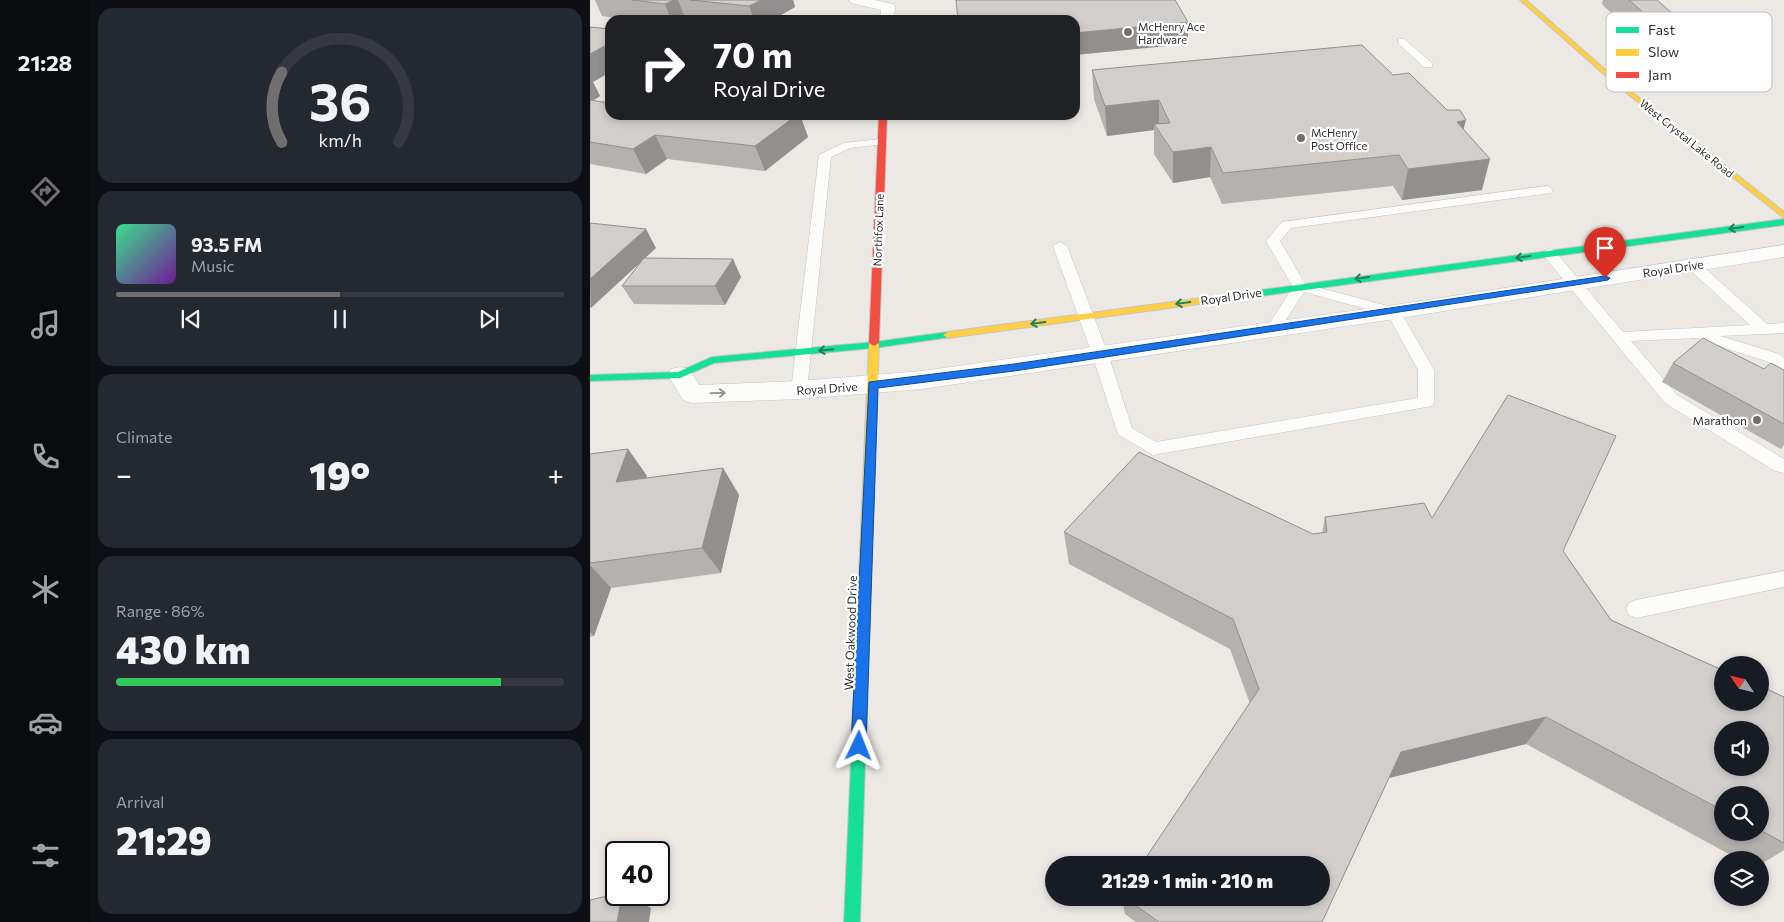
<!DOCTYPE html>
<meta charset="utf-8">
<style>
body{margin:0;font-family:Commissioner,sans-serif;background:#242831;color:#f1f3f6;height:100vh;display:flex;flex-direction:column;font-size:19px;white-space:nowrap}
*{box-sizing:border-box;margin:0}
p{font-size:16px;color:#9ea1a6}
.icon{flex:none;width:28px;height:28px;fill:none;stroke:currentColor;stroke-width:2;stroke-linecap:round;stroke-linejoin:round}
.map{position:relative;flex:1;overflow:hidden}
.details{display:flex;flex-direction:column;gap:8px;padding:8px;background:#0d0f14;width:500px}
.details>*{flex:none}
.guide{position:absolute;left:15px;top:15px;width:475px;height:105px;border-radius:15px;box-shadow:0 2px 8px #0003;background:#202124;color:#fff;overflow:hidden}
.needle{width:32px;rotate:305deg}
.controls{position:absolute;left:1124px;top:656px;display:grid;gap:10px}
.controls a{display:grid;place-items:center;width:55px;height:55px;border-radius:50%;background:#171b24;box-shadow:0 2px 8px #0003;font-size:25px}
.speed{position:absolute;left:15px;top:841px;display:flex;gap:10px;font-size:25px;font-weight:700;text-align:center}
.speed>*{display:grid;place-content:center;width:65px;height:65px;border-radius:50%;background:#171b24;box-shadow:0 2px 8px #0003;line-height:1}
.speed .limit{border:2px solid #111;border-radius:8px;background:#fff;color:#111}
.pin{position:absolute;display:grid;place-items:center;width:42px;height:42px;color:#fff;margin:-51px -21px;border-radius:50% 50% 50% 0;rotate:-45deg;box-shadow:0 0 5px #0007}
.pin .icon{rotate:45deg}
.me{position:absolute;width:55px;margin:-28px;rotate:2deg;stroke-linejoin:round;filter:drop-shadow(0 0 4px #0008)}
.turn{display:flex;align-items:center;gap:18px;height:105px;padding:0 25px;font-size:22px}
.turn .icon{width:65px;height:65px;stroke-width:2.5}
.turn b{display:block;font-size:35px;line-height:42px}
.big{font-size:38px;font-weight:800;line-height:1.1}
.details .card{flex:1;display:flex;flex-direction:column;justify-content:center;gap:8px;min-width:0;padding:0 18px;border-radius:15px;background:#242831}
.details .dial{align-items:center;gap:0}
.dial svg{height:130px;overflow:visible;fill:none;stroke:#363941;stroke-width:7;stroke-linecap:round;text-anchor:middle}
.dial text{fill:#f1f3f6;stroke:none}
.song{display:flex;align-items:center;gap:15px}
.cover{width:60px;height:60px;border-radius:8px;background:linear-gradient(135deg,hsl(150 70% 55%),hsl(280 70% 35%))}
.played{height:5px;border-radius:2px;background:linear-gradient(90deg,#706f6e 50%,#363941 50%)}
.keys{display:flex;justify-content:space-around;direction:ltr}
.heat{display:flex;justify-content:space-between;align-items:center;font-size:28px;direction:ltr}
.charge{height:8px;border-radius:4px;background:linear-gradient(90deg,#34c759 86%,#363941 0)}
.trip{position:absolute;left:455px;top:856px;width:285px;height:50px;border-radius:25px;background:#171b24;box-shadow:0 2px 8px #0003;font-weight:800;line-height:50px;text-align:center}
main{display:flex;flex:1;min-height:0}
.tab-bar{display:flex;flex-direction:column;width:90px;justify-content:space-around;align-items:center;background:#090b0e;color:#9ea1a6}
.tab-bar .icon{width:35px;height:35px}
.tab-bar .active{color:#706f6e}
.tab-bar b{font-size:22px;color:#f1f3f6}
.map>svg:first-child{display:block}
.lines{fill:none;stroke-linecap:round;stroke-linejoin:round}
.lane-casing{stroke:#c5c4c5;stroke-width:1}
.street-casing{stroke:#c5c4c5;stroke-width:1}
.fast-casing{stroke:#c5c4c5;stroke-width:2}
.slow-casing{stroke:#c5c4c5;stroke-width:2}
.jam-casing{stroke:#c5c4c5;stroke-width:2}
.lane{fill:#fcfcfb;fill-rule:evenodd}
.street{fill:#fcfcfb;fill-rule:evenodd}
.fast{fill:#16e098;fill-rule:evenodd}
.slow{fill:#ffcf43;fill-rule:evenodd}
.jam{fill:#f24e42;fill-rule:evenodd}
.wall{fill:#b4b1af;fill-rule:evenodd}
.shaded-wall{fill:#92908e}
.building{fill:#d1cecb;stroke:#92908e;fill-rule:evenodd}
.oneway{stroke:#237e5e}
.oneway2{stroke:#959594}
.route{fill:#1a73e8;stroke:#114b97}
.poi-dot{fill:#706f6e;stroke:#fff;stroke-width:2}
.labels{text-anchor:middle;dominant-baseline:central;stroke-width:4.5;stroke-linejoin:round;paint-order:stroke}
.far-poi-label{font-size:11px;fill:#2e2e2e;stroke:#fff;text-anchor:start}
.far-street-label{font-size:11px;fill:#2e2e2e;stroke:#fff}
.street-label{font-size:12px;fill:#2e2e2e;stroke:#fff}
.poi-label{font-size:12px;fill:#2e2e2e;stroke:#fff;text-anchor:end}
.key{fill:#fff;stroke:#c0c0c0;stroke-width:1}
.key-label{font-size:14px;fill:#2e2e2e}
</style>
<main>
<nav class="tab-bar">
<b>21:28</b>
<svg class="icon active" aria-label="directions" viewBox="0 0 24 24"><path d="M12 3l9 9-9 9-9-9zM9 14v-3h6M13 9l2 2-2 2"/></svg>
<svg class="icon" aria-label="music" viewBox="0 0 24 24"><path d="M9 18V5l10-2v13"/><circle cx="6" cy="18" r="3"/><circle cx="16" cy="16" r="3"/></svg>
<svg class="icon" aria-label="phone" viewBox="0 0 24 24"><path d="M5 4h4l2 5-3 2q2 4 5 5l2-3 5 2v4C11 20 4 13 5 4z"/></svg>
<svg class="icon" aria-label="climate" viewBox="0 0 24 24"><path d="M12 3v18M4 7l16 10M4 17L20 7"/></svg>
<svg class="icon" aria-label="car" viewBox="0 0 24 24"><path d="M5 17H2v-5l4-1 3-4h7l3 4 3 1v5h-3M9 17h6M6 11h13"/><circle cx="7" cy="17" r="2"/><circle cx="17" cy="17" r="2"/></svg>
<svg class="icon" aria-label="filters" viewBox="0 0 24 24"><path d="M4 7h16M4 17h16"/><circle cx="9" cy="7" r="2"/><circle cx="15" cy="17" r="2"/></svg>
</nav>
<section class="details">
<div class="card dial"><svg viewBox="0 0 100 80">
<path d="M14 69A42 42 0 1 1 86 69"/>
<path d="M14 69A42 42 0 0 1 14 26" stroke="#706f6e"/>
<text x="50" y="56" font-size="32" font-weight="700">36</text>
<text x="50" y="72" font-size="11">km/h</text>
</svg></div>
<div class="card">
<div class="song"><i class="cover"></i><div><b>93.5 FM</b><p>Music</p></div></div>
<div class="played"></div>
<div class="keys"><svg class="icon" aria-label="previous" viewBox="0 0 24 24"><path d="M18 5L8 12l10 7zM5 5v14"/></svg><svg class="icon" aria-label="pause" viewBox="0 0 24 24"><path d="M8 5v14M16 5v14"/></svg><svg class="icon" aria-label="next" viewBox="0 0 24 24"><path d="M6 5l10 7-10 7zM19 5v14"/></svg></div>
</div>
<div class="card"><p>Climate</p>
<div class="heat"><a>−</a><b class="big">19°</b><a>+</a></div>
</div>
<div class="card"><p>Range · 86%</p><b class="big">430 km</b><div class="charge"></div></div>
<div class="card"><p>Arrival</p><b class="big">21:29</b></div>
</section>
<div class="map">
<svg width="1194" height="922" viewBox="0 0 1194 922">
<rect width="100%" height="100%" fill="#ece8e4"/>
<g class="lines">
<g class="lane-casing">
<path id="lane" d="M808 39H814L842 63V67H834L808 43Z
M291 139 297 142 295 144 260 148 241 157 217 390 215 394H203L201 390 229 155 254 143Z
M957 186 963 190 961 193 701 228 690 241 715 284 809 309 844 370V402L842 406 563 455 529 435 527 431 502 354 463 246 470 242 477 246 518 354 542 428 566 442 828 398V370L798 315 714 292 688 332H678L676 329 703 287 676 241 692 222Z
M959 249 964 250 1033 332 1160 325 1098 268 1096 265 1103 261 1108 262 1177 324 1194 323V333L1130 336 1189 354 1194 358V372L1188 371 1179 362 1110 340 1108 338 1041 341 1087 395 1194 459V473L1185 471 1075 403 954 256 952 253Z
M1194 571V587L1046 618 1039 615 1036 609 1039 603 1046 600Z"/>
</g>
<g class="street-casing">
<path id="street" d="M259 0H285L303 4 305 7 304 20H290L291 10 261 3Z
M1194 245V257L804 319 332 389 209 399 102 403 93 400 78 375 81 369 90 367 99 369 109 385 209 381 332 371 804 305Z"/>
</g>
<g class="fast-casing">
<path id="fast" d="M1194 219V225L642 300 637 297 642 294Z
M358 332 361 333 363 335 361 337 284 348 124 363 90 378 0 381V375L88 372 122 357 284 342Z
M275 571 279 572 281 576 270 922H254L269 576 271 572Z"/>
</g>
<g class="slow-casing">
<path id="slow" d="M930 0H936L1028 81 1194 212V218L1024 83Z
M642 294 647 297 645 299 358 338 353 335 358 332Z
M284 340 289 343 281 576 279 580 275 581 271 580 269 576 279 343Z"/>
</g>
<g class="jam-casing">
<path id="jam" d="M289 115H297L289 343 284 346 279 343Z"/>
</g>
<use href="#lane" class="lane"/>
<use href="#street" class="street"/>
<use href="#fast" class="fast"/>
<use href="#slow" class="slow"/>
<use href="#jam" class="jam"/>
</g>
<path class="wall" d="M5 0H203L205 7 182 20H41L12 16Z
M1013 0H1067L1082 13 1076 28 1049 29 1033 14 1023 15 1012 4Z
M0 27 20 29V72L3 82 10 96 3 101 20 115H210L218 137 175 171 77 159 56 174 0 164Z
M502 70 803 75 874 129 892 190 812 200 803 186 632 204 620 177 583 183 564 154V130L517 136 504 99Z
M0 223 66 248 55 258 151 277 135 305 44 304 32 286 51 262 0 308Z
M1083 363 1194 370V445L1191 449 1072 382Z
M38 449 57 476 56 478 133 468 149 495 131 573 21 588 4 636 0 637V454Z
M735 517 842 518 973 551 1021 620 1194 697V850L1170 865V860H1150L936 744 799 778 732 922H546L535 914 532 898H731L640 649 479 564 474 532 723 534 732 533ZM1132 795H1170V832H1132Z"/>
<path class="shaded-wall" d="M84 0H88L96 20H81L75 4Z
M171 0H203L205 7 182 20H164L159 6Z
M598 22V44L485 55V33Z
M20 43V72L3 82 10 96 0 102V54Z
M569 100V130L564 124V130L517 136 515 106Z
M207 115H210L218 137 175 171 165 146Z
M876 120 868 150 867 122Z
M65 135 77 159 56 174 43 149Z
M621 147 620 177 583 183V152Z
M900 159 892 190 812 200 818 169Z
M56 229 66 248 1 308 0 279Z
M143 259 151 277 135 305 125 286Z
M38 449 57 476 46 508 26 482Z
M133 468 149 495 131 573 112 548Z
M0 565 21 588 4 636 0 632Z
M956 717 936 744 799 778 811 752Z
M32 895H38L61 908 59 922H27Z"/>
<path class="building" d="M42 0H84L75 4Z
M100 0H171L159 6Z
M366 0H585L598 22 485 33V20H368Z
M1039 0H1067L1082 13 1055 14Z
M0 27 20 29V43L0 54Z
M772 45 803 75 819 73 857 110H870L876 120 867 122 900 159 818 169 809 155 633 173 621 147 583 152 564 124 580 123 569 100 515 106 502 70Z
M0 100 20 103V115H207L165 146 65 135 43 149 0 142Z
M0 223 56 229 0 279Z
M54 258 143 259 125 286H32Z
M1113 338 1174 369 1181 363 1194 370V424L1083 363Z
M918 395 1026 436 973 551 1021 620 1132 670V702H1170V686L1194 697V843L1170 830V795H1132V810L956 717 811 752 732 922H569L535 898H731V865H551L669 689 643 619 474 532 549 452 723 534 737 532 735 517 834 503 842 518ZM1132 730H1170V768H1132Z
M38 449 26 482 133 468 112 548 0 563V454Z
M26 894V895H32L27 922H0V900Z"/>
<defs><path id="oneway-shaft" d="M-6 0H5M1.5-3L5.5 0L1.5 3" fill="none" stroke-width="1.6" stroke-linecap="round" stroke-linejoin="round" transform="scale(1.25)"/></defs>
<g class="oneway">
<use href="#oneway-shaft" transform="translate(1146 228) rotate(172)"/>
<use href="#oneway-shaft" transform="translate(933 257) rotate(172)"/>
<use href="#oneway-shaft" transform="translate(772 278) rotate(172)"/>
<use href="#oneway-shaft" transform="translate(593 303) rotate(172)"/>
<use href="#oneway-shaft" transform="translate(448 323) rotate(172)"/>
<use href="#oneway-shaft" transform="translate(236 350) rotate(175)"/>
</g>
<use class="oneway2" href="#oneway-shaft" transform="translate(128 393) rotate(-2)"/>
<path class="route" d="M1015 276 1020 278 1018 280 424 371 288 388 276 746 274 751 269 753 264 751 261 746 279 382 424 364Z"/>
<g class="poi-dot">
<circle cx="538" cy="32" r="5"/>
<circle cx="711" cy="138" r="5"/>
<circle cx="1167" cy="420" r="5"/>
</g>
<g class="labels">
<g class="far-poi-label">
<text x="548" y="26">McHenry Ace<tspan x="548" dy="13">Hardware</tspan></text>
<text x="721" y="132">McHenry<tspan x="721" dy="13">Post Office</tspan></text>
</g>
<g class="far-street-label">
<text transform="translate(1097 138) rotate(39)">West Crystal Lake Road</text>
<text transform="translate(288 230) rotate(-88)">Northfox Lane</text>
</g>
<g class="street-label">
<text transform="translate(1083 268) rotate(-9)">Royal Drive</text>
<text transform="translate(641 296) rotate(-8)">Royal Drive</text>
<text transform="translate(237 388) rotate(-4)">Royal Drive</text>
<text transform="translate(260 633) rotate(-88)">West Oakwood Drive</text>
</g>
<g class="poi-label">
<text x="1157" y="420">Marathon</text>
</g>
</g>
<rect x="1016" y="12" width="166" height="80" rx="8" class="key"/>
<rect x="1026" y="27" width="23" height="6" fill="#16e098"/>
<rect x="1026" y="49" width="23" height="7" fill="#ffcf43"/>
<rect x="1026" y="72" width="23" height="6" fill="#f24e42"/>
<g class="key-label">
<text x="1058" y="35">Fast</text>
<text x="1058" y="57">Slow</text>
<text x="1058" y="80">Jam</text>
</g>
</svg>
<div class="controls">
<a><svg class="needle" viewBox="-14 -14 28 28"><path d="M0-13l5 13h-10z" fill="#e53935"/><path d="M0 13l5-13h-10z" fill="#9ea1a6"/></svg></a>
<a><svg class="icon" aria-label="sound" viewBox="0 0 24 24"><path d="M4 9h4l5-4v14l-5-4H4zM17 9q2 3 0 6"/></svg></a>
<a><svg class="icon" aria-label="search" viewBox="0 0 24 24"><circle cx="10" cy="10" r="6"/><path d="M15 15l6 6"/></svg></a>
<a><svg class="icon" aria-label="layers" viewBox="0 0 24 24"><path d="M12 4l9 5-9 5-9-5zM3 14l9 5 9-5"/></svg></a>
</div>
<div class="speed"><div class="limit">40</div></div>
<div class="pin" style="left:1015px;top:278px;background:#d93025"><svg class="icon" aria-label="arrive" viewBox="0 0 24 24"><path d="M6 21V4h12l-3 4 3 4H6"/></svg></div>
<svg class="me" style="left:269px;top:746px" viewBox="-20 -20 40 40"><path d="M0-17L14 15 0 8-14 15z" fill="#1a73e8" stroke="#fff" stroke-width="4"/></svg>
<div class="trip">21:29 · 1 min · 210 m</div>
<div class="guide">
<div class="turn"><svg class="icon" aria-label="right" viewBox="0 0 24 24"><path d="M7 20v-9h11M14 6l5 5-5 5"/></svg><div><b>70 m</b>Royal Drive</div></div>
</div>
</div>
</main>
